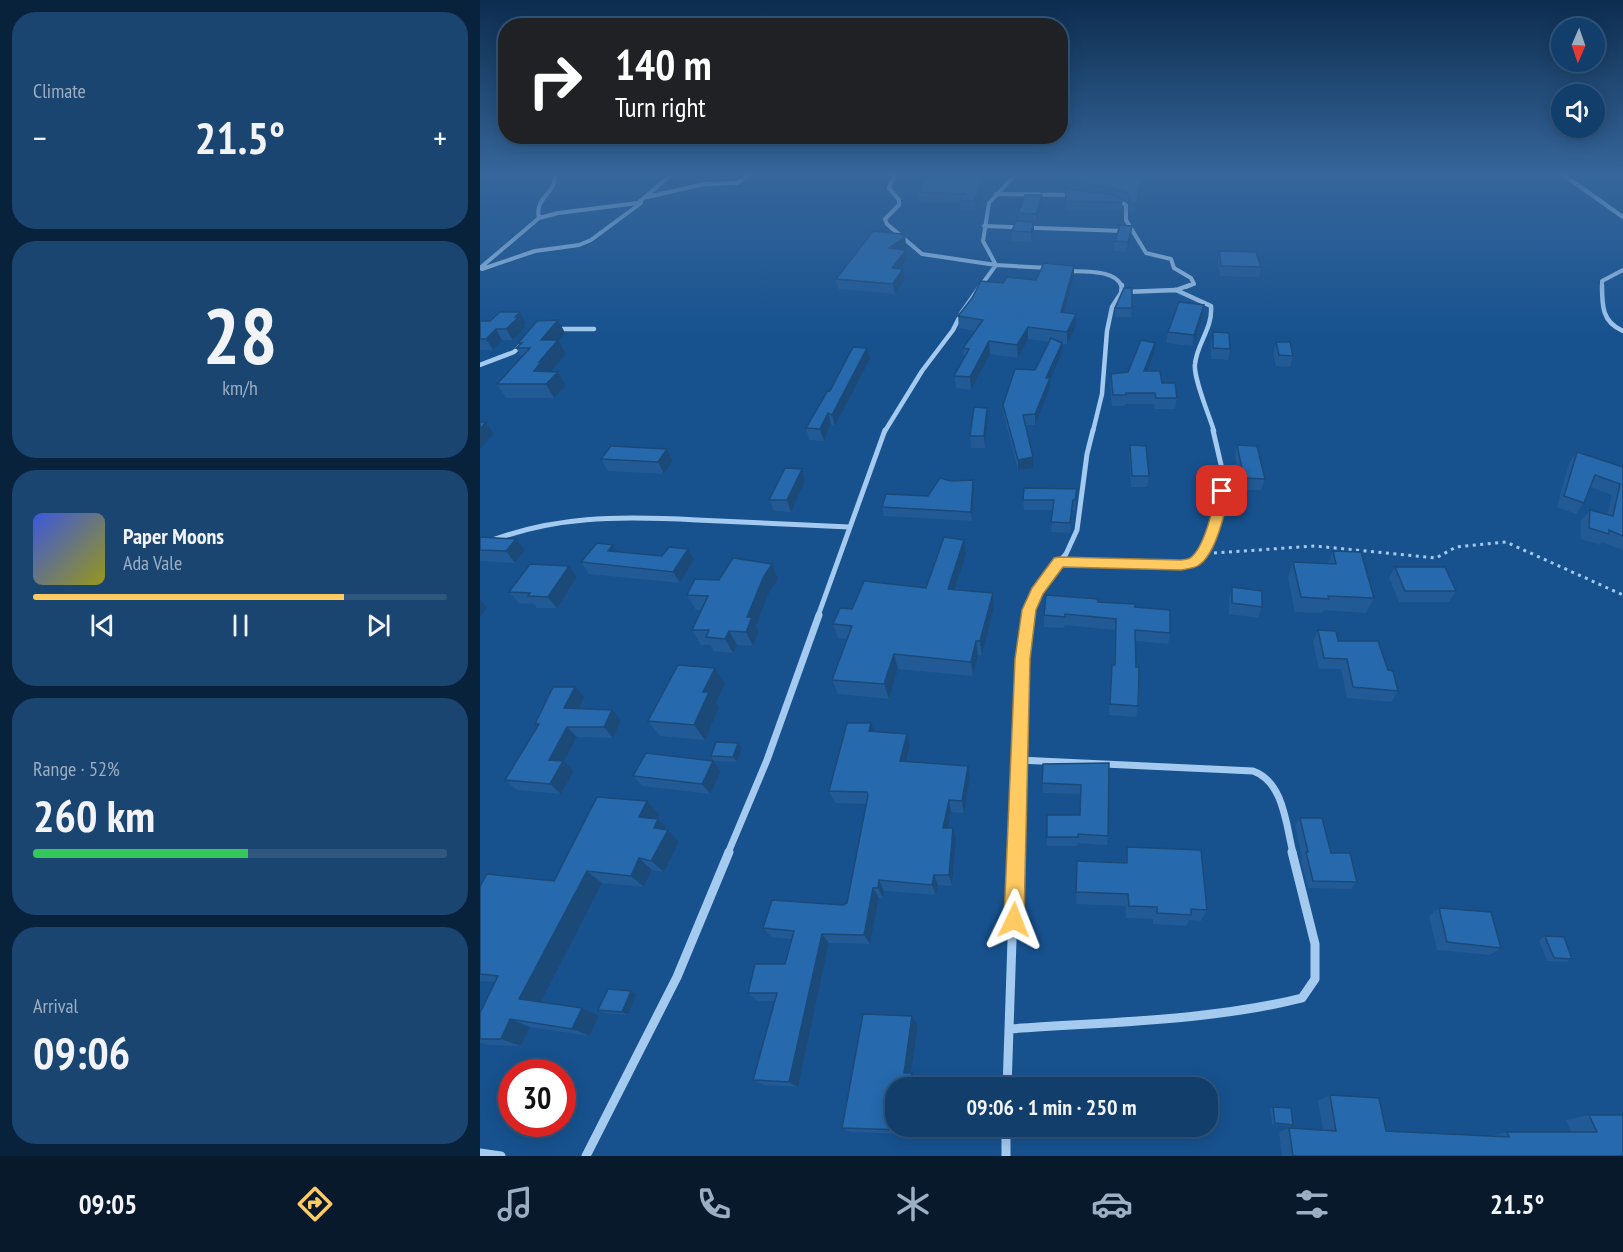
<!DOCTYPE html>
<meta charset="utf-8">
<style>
body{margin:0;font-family:"PT Sans Narrow",sans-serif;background:#1a4571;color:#f1f3f6;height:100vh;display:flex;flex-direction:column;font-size:22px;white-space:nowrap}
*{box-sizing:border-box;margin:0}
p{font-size:20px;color:#9caec1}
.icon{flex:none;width:33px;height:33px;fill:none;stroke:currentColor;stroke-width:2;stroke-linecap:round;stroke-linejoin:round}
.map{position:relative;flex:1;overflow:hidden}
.side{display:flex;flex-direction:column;gap:12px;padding:12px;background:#09223b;width:480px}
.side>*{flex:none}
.banner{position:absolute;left:18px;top:18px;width:570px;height:126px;border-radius:24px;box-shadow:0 3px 15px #0003,0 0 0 2px #30577e;background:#202124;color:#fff;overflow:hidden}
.needle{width:39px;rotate:182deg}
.fabs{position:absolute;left:1071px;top:18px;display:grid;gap:12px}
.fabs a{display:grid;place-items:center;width:54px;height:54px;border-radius:50%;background:#113e6b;box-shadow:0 3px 15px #0003,0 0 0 2px #30577e;font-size:30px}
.speed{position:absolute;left:18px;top:1059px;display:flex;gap:12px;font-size:30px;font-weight:700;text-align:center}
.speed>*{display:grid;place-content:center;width:78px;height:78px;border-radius:50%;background:#113e6b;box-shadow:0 3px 15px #0003,0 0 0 2px #30577e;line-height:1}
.speed .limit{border:9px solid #d22;background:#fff;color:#111}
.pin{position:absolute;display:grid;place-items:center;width:51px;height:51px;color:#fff;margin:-26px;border-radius:12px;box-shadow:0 3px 9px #0006}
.me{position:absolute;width:66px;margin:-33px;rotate:2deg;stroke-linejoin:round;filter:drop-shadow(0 0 4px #0008)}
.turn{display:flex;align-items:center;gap:21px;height:126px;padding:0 18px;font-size:27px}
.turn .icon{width:78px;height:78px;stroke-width:2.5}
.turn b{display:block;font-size:42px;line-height:51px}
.big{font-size:45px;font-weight:800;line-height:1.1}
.side .tile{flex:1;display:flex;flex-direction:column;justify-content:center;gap:9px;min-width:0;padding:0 21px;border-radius:24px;background:#1a4571}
.side .dial{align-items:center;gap:0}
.dial b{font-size:78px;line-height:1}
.song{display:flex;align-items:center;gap:18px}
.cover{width:72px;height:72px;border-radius:9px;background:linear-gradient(135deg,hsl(230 70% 55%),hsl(60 70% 35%))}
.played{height:6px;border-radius:3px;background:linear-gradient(90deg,#ffca62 75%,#30577e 75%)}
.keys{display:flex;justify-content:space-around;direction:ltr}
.heat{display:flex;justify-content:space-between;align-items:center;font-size:33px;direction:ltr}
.charge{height:9px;border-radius:4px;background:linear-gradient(90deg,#34c759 52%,#30577e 0)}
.trip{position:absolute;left:405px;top:1077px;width:333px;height:60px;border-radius:24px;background:#113e6b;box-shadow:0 3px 15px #0003,0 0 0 2px #30577e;font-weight:800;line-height:60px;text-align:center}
.dock{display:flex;height:96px;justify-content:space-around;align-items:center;background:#07192b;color:#9caec1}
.dock .icon{width:42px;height:42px}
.dock .selected{color:#ffca62}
.dock b{font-size:27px;color:#f1f3f6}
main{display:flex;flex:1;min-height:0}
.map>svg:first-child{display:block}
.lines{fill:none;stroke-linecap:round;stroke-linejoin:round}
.path{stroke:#a4caef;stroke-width:3;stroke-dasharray:3 4.5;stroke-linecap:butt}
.minor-far4{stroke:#a4caef;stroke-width:4}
.minor-far3{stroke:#a4caef;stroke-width:4.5}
.minor-far2{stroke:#a4caef;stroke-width:5}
.minor-far1{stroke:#a4caef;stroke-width:7}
.minor{stroke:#a4caef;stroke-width:9}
.wall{fill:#215a95}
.shaded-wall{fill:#1b4a79}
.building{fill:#2669ad;stroke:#1b4a79;stroke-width:1.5}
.route{fill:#ffca62;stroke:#a68340;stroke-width:1.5}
</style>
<main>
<section class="side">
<div class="tile"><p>Climate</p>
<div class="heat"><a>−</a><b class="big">21.5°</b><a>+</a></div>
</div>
<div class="tile dial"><b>28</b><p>km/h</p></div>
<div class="tile">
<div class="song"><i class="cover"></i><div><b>Paper Moons</b><p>Ada Vale</p></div></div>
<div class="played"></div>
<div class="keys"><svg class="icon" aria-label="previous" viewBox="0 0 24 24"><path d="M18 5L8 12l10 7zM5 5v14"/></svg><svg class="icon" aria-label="pause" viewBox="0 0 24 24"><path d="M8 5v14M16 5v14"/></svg><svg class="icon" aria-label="next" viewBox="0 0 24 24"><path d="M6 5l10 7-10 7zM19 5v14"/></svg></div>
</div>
<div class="tile"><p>Range · 52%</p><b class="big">260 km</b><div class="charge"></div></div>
<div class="tile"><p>Arrival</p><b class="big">09:06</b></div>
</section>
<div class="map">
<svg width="1143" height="1156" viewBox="0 0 1143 1156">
<rect width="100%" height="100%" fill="#17528f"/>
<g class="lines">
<path class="path" d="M734 553 835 546 956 558 976 547 1026 542 1143 595"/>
<path class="minor-far4" d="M410 173 414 176 409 188 419 200V205L405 219 407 224 442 254 516 265 569 268
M1081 173 1143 217
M516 194 593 195
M167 197 224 184 257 183 271 173
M636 199 646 205V220L666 253 691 259 694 268 711 278 714 284 706 287
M59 218C54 198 75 194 75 177
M504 226 644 231
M0 268 59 218 78 213 158 203 193 173
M2 269 55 251 99 245 111 240 161 203
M588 271C603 272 636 269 642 287
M500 287 516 265 503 241 509 203 537 173
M1122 287V281L1143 270"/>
<path class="minor-far3" d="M1122 285C1122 306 1122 322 1143 331
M696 290 731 306C733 328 717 343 715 364 713 377 729 415 734 431
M644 292 696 290 710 285
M74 329H114
M0 365 34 352 42 344
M405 431 442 371 473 330 482 312 501 285
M613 431 622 394 627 331 632 307 641 293 642 285"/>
<path class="minor-far2" d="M0 545C72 515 140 516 217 520 268 522 318 525 369 527
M579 562 701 565 715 560 722 554 741 501 742 469 733 430
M338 616 405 430
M548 616 568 575 586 554 597 530 607 454 613 430"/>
<path class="minor-far1" d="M539 760 773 771C804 782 806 825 813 853
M248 853 287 760 339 615
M535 853 542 659 548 615"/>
<path class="minor" d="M530 1029C624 1022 731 1021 822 998L835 979V944L812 852
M527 1088 535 852
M526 1126V1156
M0 1153 21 1156
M106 1156 197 977 249 852"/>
</g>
<path class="wall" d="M448 173H510V176L495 211 481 210 480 203 439 202 438 192Z
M635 174 662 176V184L655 211H650L648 201 642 199V211L586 210 585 189 613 192 592 189V181Z
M562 205 556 224H554V232L551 242 532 241V231L539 221 538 213Z
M651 236 647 252 634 251 635 241Z
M425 237 426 246 422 249 426 250 427 259 421 268 423 269 425 279 415 294 358 289 356 279Z
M739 251 781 267 779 277 740 276 738 260Z
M594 277 584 313 596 326 587 344H582V353L570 380V389L555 425H546L553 457V468L538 470 524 416 523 405 555 370 569 342 548 339 538 358 510 354 491 390 476 388 474 376 484 358 483 348 495 331 479 328 478 316 523 283Z
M724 305 723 316 713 346 686 343 688 332Z
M635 308H652L651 317H635Z
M40 312 46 323 44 325 45 328 33 340H22L13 350H0V321H10Z
M78 320 85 333 79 341 86 354 71 372H78L86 386 74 398H26L17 384 42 357 36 348 39 345 38 343Z
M733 332 750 349 748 360 731 359V343Z
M796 342 813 356 810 367 796 366 793 353Z
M674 354 667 371 682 383 697 398 695 409H675L674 404H645V406H632L630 385 631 374 648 372Z
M390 359 355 426 351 424 344 441 329 440 326 428 350 391Z
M508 419 505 448H491L490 436Z
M650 445 669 476 667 487H651L649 457Z
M757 445 785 479 781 490H761L755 456Z
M187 449 193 461 184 474 128 471 121 459Z
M1097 452 1143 467V550L1122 542 1120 545 1101 539V521L1110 510 1127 515 1132 495 1110 487 1104 503 1096 514 1077 507 1089 463Z
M493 480 494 490 492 521 404 516 402 507 448 496 471 481Z
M325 481 311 512 294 511 289 500Z
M596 499 595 510H592L590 533 571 532 572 510H544L543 500Z
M0 537 36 539 45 550 35 563 0 561Z
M133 545 137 552 214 560 200 583 109 574 101 562Z
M853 551 894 598 886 613 844 610 842 613 815 612 808 577 813 562 848 563Z
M486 555 475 590 513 593 514 607 502 656 498 655 493 676 418 669 409 699 358 694 352 680 367 639 358 638 353 624 372 609 446 588Z
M89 566 97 577 77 608H57L54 604 39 603 29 592Z
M915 567 976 591 969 602H919L909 578Z
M298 579 289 593 276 626 279 632 273 646 257 645 253 653 234 651 230 645H221L212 630 222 610H216L207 595 239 580Z
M752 587 782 607 778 618 749 614V599Z
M618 602 655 607 690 633 688 644 656 641V667L658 706 656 717 629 715 631 676 632 665H634L635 630 585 625 584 628 564 627V615Z
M838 630 858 641 908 670 918 691 911 702 867 698 861 669H839L833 641Z
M235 668 245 684 236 703 239 708 225 740 180 736 168 721Z
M104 697 99 709 141 720 133 738 97 737 84 761 94 771 81 794 37 790 25 780 58 726 55 724Z
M394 731 430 746 427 762 490 778 484 813 471 812 468 828H473L476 839 472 886 458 885 456 895 404 891 403 898H399L390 944 349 943 318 1087 283 1085 273 1080 295 1001H278L268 993 305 964 311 939 292 937 283 928 367 903 386 804 355 803 349 791Z
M258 743 262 748 257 762 234 761 231 756Z
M233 761 241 771 230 794 162 786 153 776Z
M629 763 628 836 627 845 598 843 597 846H567V815H600V794L563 793 562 783Z
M167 801 179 814 177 819H178L199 842 184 872 172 870 164 887 122 883 61 1002 102 1008 119 1016 110 1036 50 1027 41 1046 9 1045 0 1043V1013L15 982 0 981V886L74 881Z
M820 818 877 882 871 889 828 888 821 860 822 857 815 826Z
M647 847 727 910 721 921 709 920 706 926 673 924V919L646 918V906L596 904 597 861 645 863Z
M959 908 1021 948 1010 955 957 950 949 916Z
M1065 936 1092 959 1086 962 1067 961 1059 940Z
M151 991 156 994 148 1015 125 1013 118 1010Z
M432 1016 438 1025 431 1073 438 1080 437 1088H416L432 1126 431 1134 371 1132 362 1128Z
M850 1095 906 1131 1009 1136 1027 1132H1091L1086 1120 1109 1115 1143 1156H802L799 1132 809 1128 843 1130 838 1101Z
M793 1107 813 1125 809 1126 792 1124 790 1109Z"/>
<path class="shaded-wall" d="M507 173H510V176L495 211 494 201Z
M662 176V184L655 211 656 204Z
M562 195V205L556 224V214Z
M554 222V232L551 242V232Z
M652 226 651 236 647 252 648 242Z
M425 237 426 246 411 258 409 248Z
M426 250 427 259 414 278 412 268Z
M594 266V277L581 324V312Z
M423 269 425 279 415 294 413 284Z
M724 305 723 316 713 346 714 335Z
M40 312 46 323 44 325 45 328 33 340 26 329 35 317Z
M596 314V326L587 344V332Z
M78 320 85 333 79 341 86 354 69 374 70 376 62 385 54 371 59 362 61 340Z
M548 327V339L538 358 537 345Z
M16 329 22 340 13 350 6 339Z
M509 341 510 354 491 390 490 377Z
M582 343V353L570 380V389L555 425V414L566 378Z
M675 343 674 354 663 382 664 371Z
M387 348 390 359 355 426 352 415Z
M78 372 86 386 74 398 66 384Z
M507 408 508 419 505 448 504 436Z
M348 413 351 424 344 441 340 429Z
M6 422 14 434 0 449V429Z
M187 449 193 461 184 474 178 462Z
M553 457V468L538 470V460Z
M322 469 325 481 311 512 307 500Z
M493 480 494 490 492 521 491 512Z
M36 539 45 550 35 563 26 551Z
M484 540 486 555 470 604 468 589Z
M133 545 140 556 128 551Z
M208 549 214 560 200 583 193 572Z
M292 564 298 579 289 593 276 626 279 632 273 646 266 632 267 617 283 578Z
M89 566 97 577 77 608 68 597Z
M513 593 514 607 502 656 500 641Z
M0 600 7 607 0 617Z
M249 631 257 645 253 653 245 639Z
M496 641 498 655 493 676 491 662Z
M414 654 418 669 409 699 404 684Z
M235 668 245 684 236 703 239 708 225 740 214 725 223 692Z
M95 687 104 697 94 719 84 708Z
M132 710 141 720 133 738 124 727Z
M391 723 396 736 389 731Z
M87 727 97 737 84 761 94 771 81 794 70 784 69 760Z
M427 734 430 746 424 773 420 761Z
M258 743 262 748 257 762 253 757Z
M233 761 241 771 230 794 222 784Z
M488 766 490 778 484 813 482 801Z
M469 800 471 812 466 839 463 828Z
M167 801 179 814 172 830 159 817Z
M178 819 199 842 184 872 171 861 174 828Z
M473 828 476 839 472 886 469 875Z
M159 858 172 870 164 887 151 876Z
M107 871 122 883 58 1008 39 999Z
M454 875 458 885 456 895 452 885Z
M399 880 404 891 403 898 398 888Z
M393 888 399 898 390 944 384 935Z
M342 934 349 943 318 1087 309 1082Z
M151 991 156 994 148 1015 142 1012Z
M102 1008 119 1016 110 1036 92 1029Z
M432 1016 438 1025 430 1080 424 1073Z
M30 1019 50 1027 41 1046 21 1039Z
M432 1073 438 1080 437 1088H430Z
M90 1091 97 1093 82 1127 75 1125 76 1124H82V1108Z
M425 1126H432L431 1134 425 1130Z"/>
<path class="building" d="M448 173H507L494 201H480L484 194 438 192Z
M593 173H635L662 176 656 204 651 203 649 194 633 188 592 181Z
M585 189 630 194 642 199V202L586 201Z
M545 195H562L556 214 538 213Z
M536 221 554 222 551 232 532 231Z
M640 225 652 226 648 242 635 241Z
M393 231 422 234 425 237 409 248 426 250 412 268 423 269 413 284 356 279Z
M739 251 776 252 781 267 741 266Z
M564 263 594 266 581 312 596 314 587 332 548 327 537 345 509 341 490 377 474 376 489 349 483 348 503 320 478 316 492 298 501 281 523 283 527 277 556 280Z
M644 288H652V308H635Z
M699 302 724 305 714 335 688 332Z
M20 312H40L35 317H39L26 329H16L6 339H0V321H10Z
M78 320 61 340H78L59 362H61L54 371 78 372 66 384H17L50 348H36L42 343H38L57 321Z
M733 332 749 333 750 349 733 348Z
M571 338 582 343 566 378H570L555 414 543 415 553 457 538 460 523 405 535 369 555 370Z
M661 340 675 343 664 371H680L682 383H695L697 398H676L675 393H646V395H633L631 374 648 372Z
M796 342H810L813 356 799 355Z
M373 347 387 348 352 415 348 413 340 429 326 428 348 390 350 391Z
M494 407 507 408 504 436H490Z
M0 422H6L0 429Z
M650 445 666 446 669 476H652Z
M757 445 777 446 785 479 764 478Z
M131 446 187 449 178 462 121 459Z
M1097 452 1143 467V536L1129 530V534L1109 528 1110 510 1133 516 1140 484 1115 475 1104 503 1084 496Z
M305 468 322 469 307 500H289Z
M460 478 471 481 493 480 491 512 402 507 406 494 448 496Z
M544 488 597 489 595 500H593L590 523 571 522 574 500H543Z
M0 537 36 539 26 551 0 550Z
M464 537 484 540 468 589 513 593 500 641H496L491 662 414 654 404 684 352 680 372 626 353 624 360 608 372 609 384 581 446 588Z
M117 543 133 545 128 551 182 556 189 547 208 549 193 572 101 562Z
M853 551 881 552 894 598 848 596 849 599 821 597 813 562 856 564Z
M253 558 292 564 283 578 267 617H272L266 632 249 631 245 639 226 637 229 630H212L228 596 207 595 215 579 239 580Z
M50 564 89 566 68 597 48 596 50 593 29 592Z
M915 567H965L976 591H925Z
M752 587 782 591V607L752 603Z
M566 595 618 599V602L655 604V607L690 610V633L655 630 656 667H659L658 706 630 704 632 665H635L636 619 585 614V617L564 615Z
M838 630 856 631 858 641H898L908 670 913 671 918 691 873 687 867 659 844 658Z
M198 665 235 668 223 692H229L214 725 168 721Z
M73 687H95L84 708 132 710 124 727H87L69 760 83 761 70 784 25 780 59 724H55Z
M367 723H391L389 731 427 734 420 761 488 766 482 801 469 800 463 828H473L469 875H454L452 885 399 880 398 888H393L384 935 342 934 309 1082 273 1080 297 993H268L275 964H305L314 931 283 928 292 900 363 905 367 903 388 795 387 792 349 791Z
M236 742 258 743 253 757 231 756Z
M166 753 233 761 222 784 153 776Z
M629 763 628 836 598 834V837H567V815H600L601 785 562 783 563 764Z
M117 797 167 801 159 817 178 819 174 828 188 830 171 861 159 858 151 876 107 871 39 999 102 1008 92 1029 30 1019 21 1039H0V1013L18 976 0 974V886L7 874 74 881Z
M820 818H842L851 853H870L877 882 833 881 826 852H828Z
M647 847 721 850 727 910 711 909V915L677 913V907L649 906 648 894 596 892 597 861 647 863Z
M959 908 1011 912 1021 948 967 942Z
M1065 936 1084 937 1092 959 1074 958Z
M128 989 151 991 142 1012 118 1010Z
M383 1014 432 1016 424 1073H432L430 1088H416V1126H425V1130L362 1128Z
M82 1091H90L82 1108Z
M850 1095 899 1098 906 1131 1029 1137 1027 1132H1117L1109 1115H1143V1156H813L809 1128 856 1131Z
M793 1107 811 1108 813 1125 795 1123Z
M57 1124H76L75 1125Z"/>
<linearGradient id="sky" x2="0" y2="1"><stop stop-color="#0d2d4f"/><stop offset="0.52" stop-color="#36669b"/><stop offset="1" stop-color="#36669b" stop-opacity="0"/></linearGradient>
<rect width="1143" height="335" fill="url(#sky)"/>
<path class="route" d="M742 487 749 491C746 510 736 554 719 565 715 568 706 569 701 570L583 567 563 594 556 610 550 659 544 920 541 927 534 930 527 927 524 920 535 659 542 610 552 588 574 558 579 557 701 560C704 559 708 560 710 558 724 549 734 506 736 491Z"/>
</svg>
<div class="fabs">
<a><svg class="needle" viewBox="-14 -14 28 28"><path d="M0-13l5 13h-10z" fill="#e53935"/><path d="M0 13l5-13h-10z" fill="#9caec1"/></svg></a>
<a><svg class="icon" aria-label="sound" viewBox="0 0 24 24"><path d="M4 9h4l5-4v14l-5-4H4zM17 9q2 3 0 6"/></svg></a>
</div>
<div class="speed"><div class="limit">30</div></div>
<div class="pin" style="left:742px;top:491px;background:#d93025"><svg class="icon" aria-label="arrive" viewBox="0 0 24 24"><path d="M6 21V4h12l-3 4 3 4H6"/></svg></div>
<svg class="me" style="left:534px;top:920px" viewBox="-20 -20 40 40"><path d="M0-17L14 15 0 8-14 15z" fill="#ffca62" stroke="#fff" stroke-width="4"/></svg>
<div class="trip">09:06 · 1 min · 250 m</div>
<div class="banner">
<div class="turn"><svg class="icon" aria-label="right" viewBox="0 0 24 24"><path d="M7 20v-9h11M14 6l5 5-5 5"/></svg><div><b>140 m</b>Turn right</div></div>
</div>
</div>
</main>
<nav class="dock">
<b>09:05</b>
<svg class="icon selected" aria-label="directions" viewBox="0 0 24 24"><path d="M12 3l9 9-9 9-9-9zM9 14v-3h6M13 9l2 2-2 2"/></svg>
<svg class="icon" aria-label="music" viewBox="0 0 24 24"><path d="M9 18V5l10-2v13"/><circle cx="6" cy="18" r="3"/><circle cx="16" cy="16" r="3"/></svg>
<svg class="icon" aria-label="phone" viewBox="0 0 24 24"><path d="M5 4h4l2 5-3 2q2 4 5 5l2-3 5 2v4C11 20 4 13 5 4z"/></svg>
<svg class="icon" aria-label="climate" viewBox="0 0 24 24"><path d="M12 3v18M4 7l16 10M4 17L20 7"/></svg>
<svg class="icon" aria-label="car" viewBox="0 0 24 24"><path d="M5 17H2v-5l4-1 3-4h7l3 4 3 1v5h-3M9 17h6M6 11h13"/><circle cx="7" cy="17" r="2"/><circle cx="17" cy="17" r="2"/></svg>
<svg class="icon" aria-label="filters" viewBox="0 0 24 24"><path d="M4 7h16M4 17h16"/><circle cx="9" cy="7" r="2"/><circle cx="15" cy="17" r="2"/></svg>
<b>21.5°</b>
</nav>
